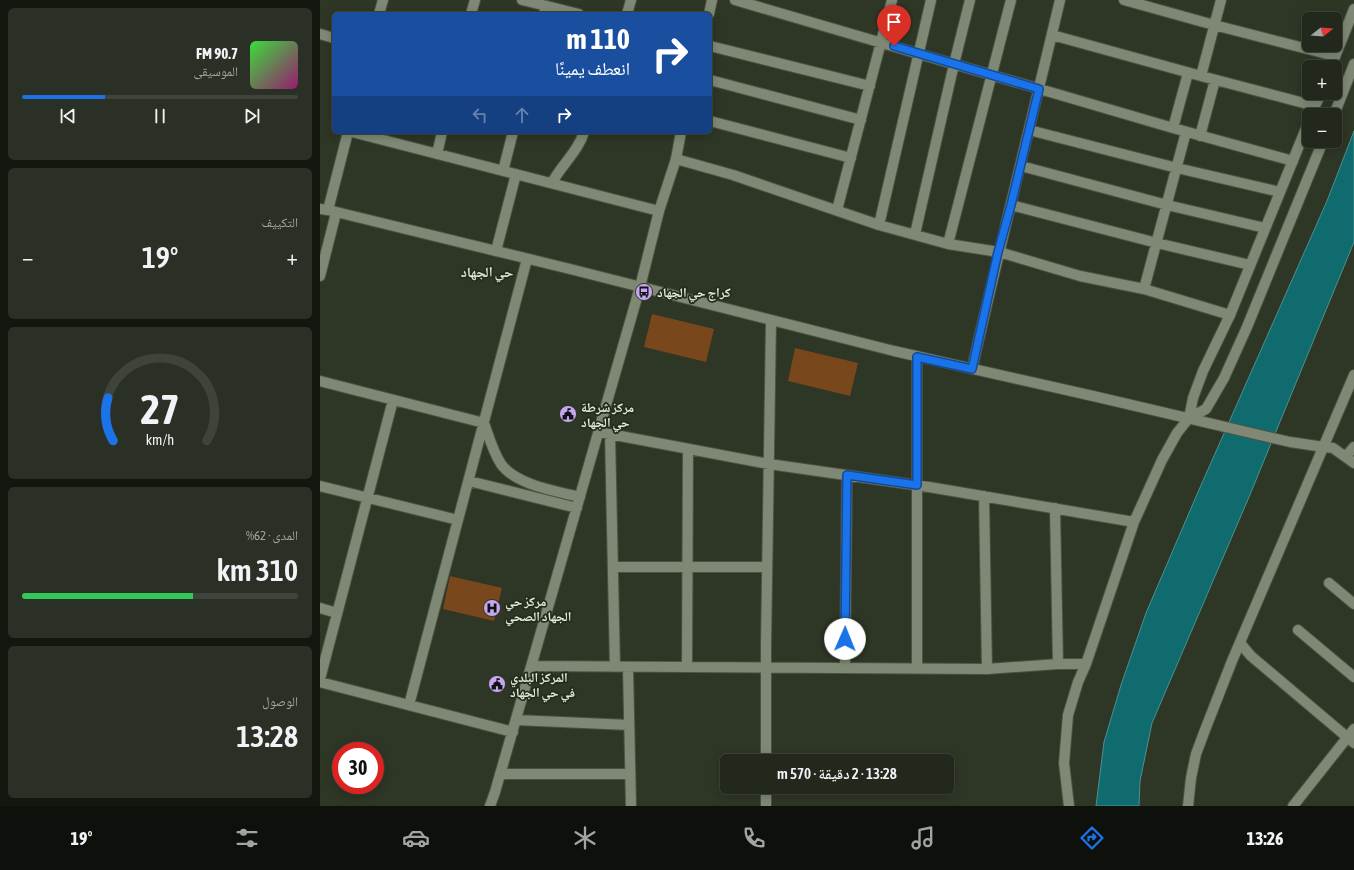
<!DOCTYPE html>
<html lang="ar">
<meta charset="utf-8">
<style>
body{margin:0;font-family:"Asap Condensed","Noto Naskh Arabic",sans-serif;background:#2a3025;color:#f1f3f6;direction:rtl;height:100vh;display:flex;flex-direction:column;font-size:15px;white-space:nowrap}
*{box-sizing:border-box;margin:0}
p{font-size:13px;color:#a2a6a3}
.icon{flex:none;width:22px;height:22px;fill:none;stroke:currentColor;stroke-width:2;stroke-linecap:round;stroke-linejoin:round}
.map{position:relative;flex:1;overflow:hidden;direction:ltr}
.drawer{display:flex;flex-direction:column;gap:8px;padding:8px;background:#13160f;width:320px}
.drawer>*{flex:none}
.guide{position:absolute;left:12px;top:12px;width:380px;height:122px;border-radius:6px;box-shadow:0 2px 10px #0003,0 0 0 1px #3f443b;direction:rtl;background:#1a4fa0;color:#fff;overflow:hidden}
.needle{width:26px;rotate:73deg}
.tools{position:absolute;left:982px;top:12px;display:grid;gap:8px}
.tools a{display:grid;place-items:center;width:40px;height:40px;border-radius:6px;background:#22281c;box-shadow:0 2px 10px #0003,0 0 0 1px #3f443b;font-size:20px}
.speed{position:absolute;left:12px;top:742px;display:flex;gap:8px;font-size:20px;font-weight:700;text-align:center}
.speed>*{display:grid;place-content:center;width:52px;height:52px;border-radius:50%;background:#22281c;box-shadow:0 2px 10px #0003,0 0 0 1px #3f443b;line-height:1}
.speed .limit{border:6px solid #d22;background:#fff;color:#111}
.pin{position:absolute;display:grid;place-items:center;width:34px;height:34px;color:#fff;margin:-41px -17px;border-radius:50% 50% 50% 0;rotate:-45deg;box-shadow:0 0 4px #0007}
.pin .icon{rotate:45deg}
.me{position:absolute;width:44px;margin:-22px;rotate:1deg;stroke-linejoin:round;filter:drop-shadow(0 0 3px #0008)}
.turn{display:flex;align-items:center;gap:14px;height:84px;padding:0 16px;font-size:18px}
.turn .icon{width:52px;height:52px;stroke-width:2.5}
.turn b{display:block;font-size:28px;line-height:34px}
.lanes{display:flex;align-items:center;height:38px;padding:0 16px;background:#0003;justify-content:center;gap:20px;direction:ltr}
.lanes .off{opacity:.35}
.big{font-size:30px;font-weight:600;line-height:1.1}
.drawer .tile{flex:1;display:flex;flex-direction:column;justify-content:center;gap:6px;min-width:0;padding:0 14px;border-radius:6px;background:#2a3025}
.drawer .dial{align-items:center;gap:0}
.dial svg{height:104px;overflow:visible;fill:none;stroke:#3f443b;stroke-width:7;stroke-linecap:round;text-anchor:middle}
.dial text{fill:#f1f3f6;stroke:none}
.song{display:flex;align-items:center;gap:12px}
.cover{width:48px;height:48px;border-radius:6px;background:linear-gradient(135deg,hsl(120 70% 55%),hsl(320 70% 35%))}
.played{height:4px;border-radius:2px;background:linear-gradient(90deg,#1a73e8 30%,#3f443b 30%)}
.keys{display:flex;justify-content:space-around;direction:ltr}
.heat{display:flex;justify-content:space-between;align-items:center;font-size:22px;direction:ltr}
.charge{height:6px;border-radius:3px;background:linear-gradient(90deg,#34c759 62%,#3f443b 0)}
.trip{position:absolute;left:400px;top:754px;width:234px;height:40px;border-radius:6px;background:#22281c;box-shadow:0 2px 10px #0003,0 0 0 1px #3f443b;font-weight:600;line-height:40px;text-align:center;direction:rtl}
.tab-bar{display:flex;height:64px;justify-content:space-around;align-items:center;background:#0e100b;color:#a2a6a3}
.tab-bar .icon{width:28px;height:28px}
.tab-bar .on{color:#1a73e8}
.tab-bar b{font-size:18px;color:#f1f3f6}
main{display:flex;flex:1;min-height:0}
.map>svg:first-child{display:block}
.green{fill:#79471c}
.water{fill:#0f6b6e;stroke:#4e908f}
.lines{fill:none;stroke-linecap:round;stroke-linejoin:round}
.street-casing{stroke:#4c5243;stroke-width:12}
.secondary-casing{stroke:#4c5243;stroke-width:12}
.street{stroke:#7f8875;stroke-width:10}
.secondary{stroke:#7f8875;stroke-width:10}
.route-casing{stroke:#114b97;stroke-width:10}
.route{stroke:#1a73e8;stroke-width:7}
.labels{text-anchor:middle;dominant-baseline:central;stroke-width:3.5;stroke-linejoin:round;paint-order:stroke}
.poi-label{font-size:13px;font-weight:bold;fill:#e1e7dc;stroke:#252c1b;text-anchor:start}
.neighbourhood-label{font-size:14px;font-weight:bold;fill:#d9e3cd;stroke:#252c1b}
</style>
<main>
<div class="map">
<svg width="1034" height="806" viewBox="0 0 1034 806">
<rect width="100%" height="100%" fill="#2e3625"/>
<path class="green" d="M332 314 394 329 386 362 324 347Z
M475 348 538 363 530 396 468 381Z
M130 576 182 588 174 621 123 609Z"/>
<path class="water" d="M1034 131V242L929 497 832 723 820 781 819 806H776L784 742 801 685 826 613 878 492 1007 201Z"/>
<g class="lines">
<g class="street-casing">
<path id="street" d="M415 0 853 128 973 161
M804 0 894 25 1015 56
M151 14 155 0
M224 14 226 6
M307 14 311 0
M0 34 14 38
M732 35 881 76 995 106
M390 46 550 86
M881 76 901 0
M390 80 541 120
M390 121 531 158
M853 128 868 73
M709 130 857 168 960 192
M32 132 339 211
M880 136 895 80
M117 154 122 132
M356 159 413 175 559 225 628 244 679 252 760 276 824 289 910 315
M701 166 847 205 945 228
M183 171 193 132
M232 183C241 165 258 152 264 132
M691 205 837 243 930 265
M0 209 8 210
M517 210 572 0
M559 225 611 0
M595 234 634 64 650 0
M628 244 691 0
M176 251 196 174
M0 276 16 213
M824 289 866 132
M597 357V669
M652 369C680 245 711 123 740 0
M0 381 164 423C169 437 173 452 181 464 196 485 236 491 260 497
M279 432 449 464 609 487 814 522
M290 434 295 667
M1004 447 1013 448 1034 463
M1026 456 1034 447
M149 481 257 508
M0 486 138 520
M664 496 667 669
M735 508 738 664
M293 567H447
M1009 583 1034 604
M0 608 17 613
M978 630 1034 677
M212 666 667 669 738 664H766
M308 667 311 806
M367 667 368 449
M525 668 527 475
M0 679 73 400
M0 682 193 732
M89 705 207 259
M196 720 309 725
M446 761V645L451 320
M180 774H310
M446 787V806
M170 806 175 792 320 287
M749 806 744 763 748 715 758 682 766 664 814 522 842 460 857 433 869 418
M973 806 1034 729"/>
</g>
<g class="secondary-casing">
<path id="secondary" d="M202 0 259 14
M59 14 63 0
M389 14 392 0
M1011 67 1034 9
M991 115 1001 93
M1014 115 1034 64
M28 132 8 210 254 270 574 351 773 396 970 442 1004 447
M320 287 339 211 356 159 361 132
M869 418 873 398 883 371 910 315 989 121
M869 418 886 409 904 378 927 327 1003 141
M920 643 931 656 1034 743
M868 806 871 778 876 754 885 730 912 661 1034 375"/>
</g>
<use href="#street" class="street"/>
<use href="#secondary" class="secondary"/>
</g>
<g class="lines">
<g class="route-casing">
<path id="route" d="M525 639 527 475 597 485V357L652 369 678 252 691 205 719 89 574 46"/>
</g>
<use href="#route" class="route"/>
</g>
<defs>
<g id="bus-disc" transform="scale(0.9)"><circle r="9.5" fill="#c5a7f1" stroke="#252c1b"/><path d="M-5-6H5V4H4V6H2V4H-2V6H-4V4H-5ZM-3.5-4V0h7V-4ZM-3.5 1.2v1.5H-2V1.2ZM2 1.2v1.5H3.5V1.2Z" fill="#111"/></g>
<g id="civic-disc" transform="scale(0.9)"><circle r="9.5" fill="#c5a7f1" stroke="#252c1b"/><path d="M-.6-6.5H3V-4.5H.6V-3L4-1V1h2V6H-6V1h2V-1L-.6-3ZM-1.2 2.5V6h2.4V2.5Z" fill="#111"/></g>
<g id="hospital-disc" transform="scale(0.9)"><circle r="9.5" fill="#c5a7f1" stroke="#252c1b"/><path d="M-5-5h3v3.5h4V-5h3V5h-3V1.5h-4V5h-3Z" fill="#111"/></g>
</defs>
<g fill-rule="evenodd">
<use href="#bus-disc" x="324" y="292"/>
<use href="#civic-disc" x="248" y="414"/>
<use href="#hospital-disc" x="172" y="608"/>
<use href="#civic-disc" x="177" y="684"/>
</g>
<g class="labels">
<g class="poi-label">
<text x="337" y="292">كراج حي الجهاد</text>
<text x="261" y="407">مركز شرطة<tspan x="261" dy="15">حي الجهاد</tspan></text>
<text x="185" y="601">مركز حي<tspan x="185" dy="15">الجهاد الصحي</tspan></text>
<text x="190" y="677">المركز البلدي<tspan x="190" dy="15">في حي الجهاد</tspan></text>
</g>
<g class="neighbourhood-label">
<text x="167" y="272">حي الجهاد</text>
</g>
</g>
</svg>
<div class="tools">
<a><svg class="needle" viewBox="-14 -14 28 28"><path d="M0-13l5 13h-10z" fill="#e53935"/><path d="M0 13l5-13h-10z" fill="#a2a6a3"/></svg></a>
<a>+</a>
<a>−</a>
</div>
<div class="speed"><div class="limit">30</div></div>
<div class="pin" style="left:574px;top:46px;background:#d93025"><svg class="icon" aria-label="arrive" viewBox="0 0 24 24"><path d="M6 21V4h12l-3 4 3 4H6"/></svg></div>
<svg class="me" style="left:525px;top:639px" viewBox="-20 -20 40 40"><circle r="19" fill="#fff"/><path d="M0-13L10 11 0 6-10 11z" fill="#1a73e8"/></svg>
<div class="trip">13:28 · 2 دقيقة · 570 m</div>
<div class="guide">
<div class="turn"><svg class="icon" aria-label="right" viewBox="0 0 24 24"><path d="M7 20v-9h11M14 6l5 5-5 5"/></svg><div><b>110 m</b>انعطف يمينًا</div></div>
<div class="lanes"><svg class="icon off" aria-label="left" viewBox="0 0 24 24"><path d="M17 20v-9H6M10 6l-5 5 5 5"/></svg><svg class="icon off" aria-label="ahead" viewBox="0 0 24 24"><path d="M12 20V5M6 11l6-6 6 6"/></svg><svg class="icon" aria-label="right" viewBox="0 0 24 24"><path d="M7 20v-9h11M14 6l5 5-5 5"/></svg></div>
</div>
</div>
<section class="drawer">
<div class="tile">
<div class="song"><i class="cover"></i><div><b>90.7 FM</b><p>الموسيقى</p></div></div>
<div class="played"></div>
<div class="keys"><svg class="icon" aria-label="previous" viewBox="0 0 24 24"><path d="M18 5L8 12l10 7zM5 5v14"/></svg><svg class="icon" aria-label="pause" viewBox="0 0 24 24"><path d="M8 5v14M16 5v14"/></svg><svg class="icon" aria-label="next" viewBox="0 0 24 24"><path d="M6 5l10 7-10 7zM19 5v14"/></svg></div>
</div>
<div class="tile"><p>التكييف</p>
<div class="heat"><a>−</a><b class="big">19°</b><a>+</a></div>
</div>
<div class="tile dial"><svg viewBox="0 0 100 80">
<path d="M14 69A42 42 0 1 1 86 69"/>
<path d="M14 69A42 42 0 0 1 10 36" stroke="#1a73e8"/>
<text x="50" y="56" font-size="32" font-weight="700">27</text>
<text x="50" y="72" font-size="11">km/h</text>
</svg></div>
<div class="tile"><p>المدى · 62%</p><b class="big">310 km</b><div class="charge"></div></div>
<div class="tile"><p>الوصول</p><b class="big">13:28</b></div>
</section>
</main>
<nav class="tab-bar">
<b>13:26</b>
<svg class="icon on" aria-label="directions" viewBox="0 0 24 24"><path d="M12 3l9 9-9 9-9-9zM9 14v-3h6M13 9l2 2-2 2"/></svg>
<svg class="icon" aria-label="music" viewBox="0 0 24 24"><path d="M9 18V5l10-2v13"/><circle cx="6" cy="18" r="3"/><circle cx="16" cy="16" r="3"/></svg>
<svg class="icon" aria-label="phone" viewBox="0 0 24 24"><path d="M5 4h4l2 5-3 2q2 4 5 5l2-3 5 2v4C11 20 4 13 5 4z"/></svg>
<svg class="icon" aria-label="climate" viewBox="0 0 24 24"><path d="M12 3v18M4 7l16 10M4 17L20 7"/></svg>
<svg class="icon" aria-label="car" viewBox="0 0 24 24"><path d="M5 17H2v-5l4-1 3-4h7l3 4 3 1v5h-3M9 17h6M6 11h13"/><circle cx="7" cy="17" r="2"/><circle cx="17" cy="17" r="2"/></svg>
<svg class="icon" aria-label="filters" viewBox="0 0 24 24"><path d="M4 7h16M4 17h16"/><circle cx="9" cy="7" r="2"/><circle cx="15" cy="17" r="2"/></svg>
<b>19°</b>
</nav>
